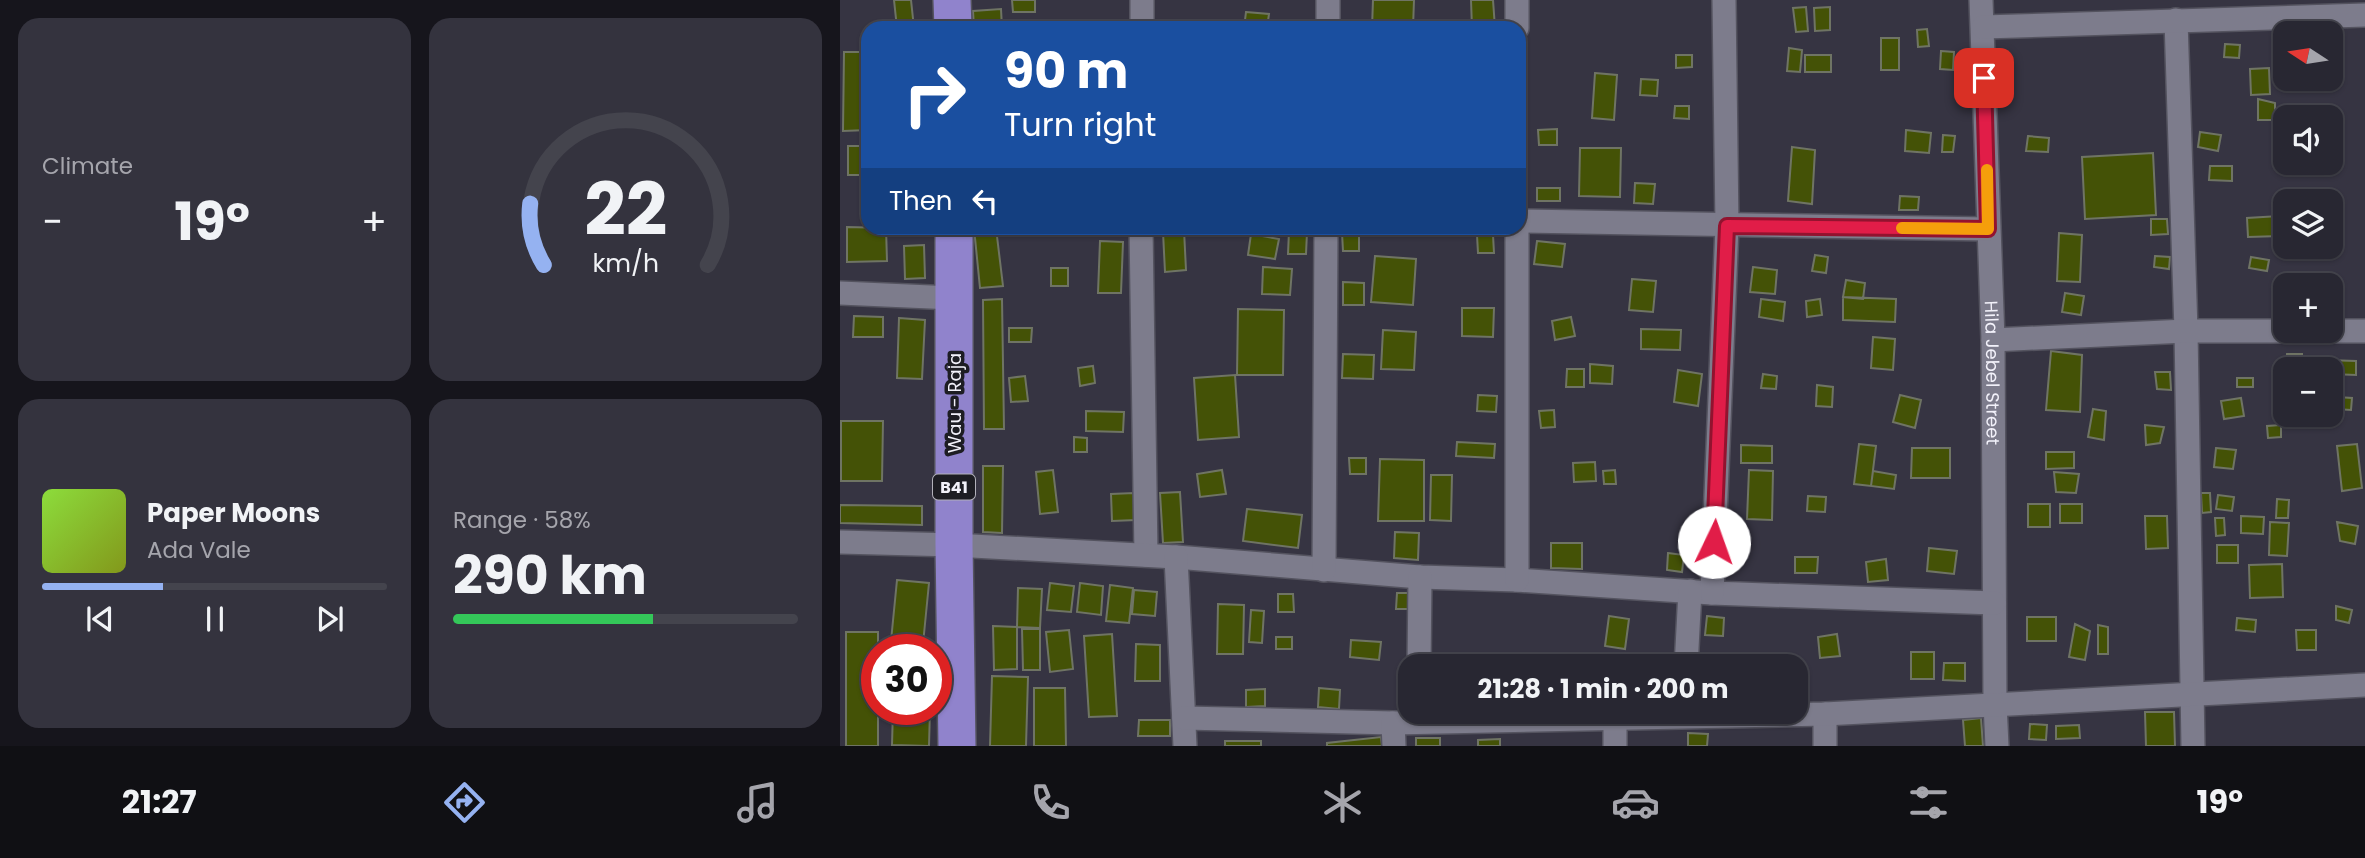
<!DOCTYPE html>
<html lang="en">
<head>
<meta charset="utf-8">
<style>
  :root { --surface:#282732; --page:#34333e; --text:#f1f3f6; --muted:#a5a5ac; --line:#44444d; --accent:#95b2f1 }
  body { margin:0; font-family:Poppins,sans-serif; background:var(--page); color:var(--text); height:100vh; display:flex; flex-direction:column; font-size:26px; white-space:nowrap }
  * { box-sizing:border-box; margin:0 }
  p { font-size:23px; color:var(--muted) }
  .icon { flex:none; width:38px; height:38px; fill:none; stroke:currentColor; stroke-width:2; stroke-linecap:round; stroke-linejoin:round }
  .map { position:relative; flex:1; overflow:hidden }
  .panel { display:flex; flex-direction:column; gap:18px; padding:18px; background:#16151c; width:840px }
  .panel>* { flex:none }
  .top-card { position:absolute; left:21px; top:21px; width:665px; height:214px; border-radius:21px; box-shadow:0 2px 5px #0004,0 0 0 2px var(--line); background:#1a4fa0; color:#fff; overflow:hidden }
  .needle { width:46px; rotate:282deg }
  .controls { position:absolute; left:1433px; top:21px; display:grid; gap:14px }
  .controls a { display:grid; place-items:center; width:70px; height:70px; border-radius:14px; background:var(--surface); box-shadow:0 2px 5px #0004,0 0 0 2px var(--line); font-size:35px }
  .speed { position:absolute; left:21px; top:634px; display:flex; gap:14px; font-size:35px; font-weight:700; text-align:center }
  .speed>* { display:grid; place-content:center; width:91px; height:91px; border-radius:50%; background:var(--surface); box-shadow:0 2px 5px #0004,0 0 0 2px var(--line); line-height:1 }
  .speed .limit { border:10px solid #d22; background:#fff; color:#111 }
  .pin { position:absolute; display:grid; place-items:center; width:60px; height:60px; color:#fff; margin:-30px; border-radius:14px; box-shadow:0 4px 10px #0006 }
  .me { position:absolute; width:77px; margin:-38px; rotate:3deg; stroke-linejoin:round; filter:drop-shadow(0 0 5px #0008) }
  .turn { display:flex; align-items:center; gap:24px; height:147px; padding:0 28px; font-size:32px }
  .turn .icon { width:91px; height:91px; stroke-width:2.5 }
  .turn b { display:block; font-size:49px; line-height:60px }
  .then { display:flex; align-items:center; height:66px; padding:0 28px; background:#0003; gap:14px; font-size:26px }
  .big { font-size:52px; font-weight:700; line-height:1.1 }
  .panel .tile { flex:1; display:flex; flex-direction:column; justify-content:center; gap:10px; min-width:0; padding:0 24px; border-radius:21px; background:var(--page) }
  .panel .dial { align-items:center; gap:0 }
  .dial svg { height:182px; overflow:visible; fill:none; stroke:var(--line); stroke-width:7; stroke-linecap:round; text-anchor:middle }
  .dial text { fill:var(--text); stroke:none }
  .song { display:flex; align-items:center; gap:21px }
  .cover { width:84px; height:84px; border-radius:10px; background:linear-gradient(135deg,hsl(90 70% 55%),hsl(70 70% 35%)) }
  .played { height:7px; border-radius:4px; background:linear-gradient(90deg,var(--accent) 35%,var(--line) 35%) }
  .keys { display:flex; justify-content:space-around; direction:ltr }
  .heat { display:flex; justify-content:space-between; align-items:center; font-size:38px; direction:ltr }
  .charge { height:10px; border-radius:5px; background:linear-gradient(90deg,#34c759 58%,var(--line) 0) }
  .panel .tiles { flex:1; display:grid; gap:18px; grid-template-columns:repeat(2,1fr) }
  .trip { position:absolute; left:558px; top:654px; width:410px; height:70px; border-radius:21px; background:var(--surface); box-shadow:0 2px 5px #0004,0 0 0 2px var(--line); font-weight:700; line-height:70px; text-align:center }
  .tab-bar { display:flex; height:112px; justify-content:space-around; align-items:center; background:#101014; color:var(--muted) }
  .tab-bar .icon { width:49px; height:49px }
  .tab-bar .current { color:var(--accent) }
  .tab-bar b { font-size:32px; color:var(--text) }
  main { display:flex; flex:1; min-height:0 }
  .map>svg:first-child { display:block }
  .building { fill:#445206; stroke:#6f7464; stroke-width:2 }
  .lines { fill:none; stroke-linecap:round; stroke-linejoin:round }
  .street-casing { stroke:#54535f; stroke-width:26 }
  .primary-casing { stroke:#54535f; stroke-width:40 }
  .street { stroke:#7d7c8c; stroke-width:23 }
  .primary { stroke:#9083cc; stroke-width:37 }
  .route-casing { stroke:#92132f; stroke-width:18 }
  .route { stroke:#e11d48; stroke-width:12 }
  .slow { stroke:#f59e0b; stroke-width:12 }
  .labels { text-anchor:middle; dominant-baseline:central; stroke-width:7; stroke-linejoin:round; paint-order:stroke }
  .shield { fill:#1d1d23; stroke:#b2b1ba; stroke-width:2 }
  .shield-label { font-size:16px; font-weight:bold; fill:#f2f1fa }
  .street-label { font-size:18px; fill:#f2f1fa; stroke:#1d1d23 }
</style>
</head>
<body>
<main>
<section class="panel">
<div class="tiles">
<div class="tile"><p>Climate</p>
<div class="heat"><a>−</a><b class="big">19°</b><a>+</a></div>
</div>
<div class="tile dial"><svg viewBox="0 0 100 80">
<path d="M14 69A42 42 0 1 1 86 69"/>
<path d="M14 69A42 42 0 0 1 8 42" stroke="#95b2f1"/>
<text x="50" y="56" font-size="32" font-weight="700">22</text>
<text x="50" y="72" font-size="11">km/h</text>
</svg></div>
<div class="tile">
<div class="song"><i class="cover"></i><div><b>Paper Moons</b><p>Ada Vale</p></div></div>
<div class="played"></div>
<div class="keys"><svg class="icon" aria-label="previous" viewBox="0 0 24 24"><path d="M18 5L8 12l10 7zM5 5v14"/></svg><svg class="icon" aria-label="pause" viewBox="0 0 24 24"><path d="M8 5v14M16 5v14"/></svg><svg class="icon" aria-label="next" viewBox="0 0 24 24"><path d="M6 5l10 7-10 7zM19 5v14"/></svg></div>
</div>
<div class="tile"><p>Range · 58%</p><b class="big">290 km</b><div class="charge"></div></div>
</div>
</section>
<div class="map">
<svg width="1525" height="746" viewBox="0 0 1525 746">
  <rect width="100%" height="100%" fill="#363442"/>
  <path class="building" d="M54,0H71L74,28H57Z
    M172,0H195V12H173Z
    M533,0H574L573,28H532Z
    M631,0H653L655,28H632Z
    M966,7L968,31L956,32L953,8Z
    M990,7V30L975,31L974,8Z
    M161,9L162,28H134L133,11Z
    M406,12L429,14L427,28H404Z
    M1087,29L1089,46L1078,47L1077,30Z
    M1041,38H1059V70H1041Z
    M1385,44L1400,45L1399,58L1384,57Z
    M949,48L962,50L960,72L947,71Z
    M1101,51L1114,52L1113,70L1100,69Z
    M4,52H28V130L3,131Z
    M836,55H852V67L836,68Z
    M965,55H991V72H965Z
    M1429,68L1430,94L1411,95L1410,69Z
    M755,73L777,75L774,120L752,118Z
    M801,79L818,80L817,96L800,95Z
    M1418,99L1435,103V120H1418Z
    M835,106H849V119L834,118Z
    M717,129V145H699L698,130Z
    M1066,130L1091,133L1089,153L1065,151Z
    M1360,132L1381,135L1378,151L1358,147Z
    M1103,135L1115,136L1113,152H1102Z
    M1188,136L1209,138L1208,152L1186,151Z
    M8,146H28V175H8Z
    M952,147L975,150L972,204L948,201Z
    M740,148H781L780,197L739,196Z
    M1313,153L1316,215L1245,219L1242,157Z
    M1370,166H1392V181L1369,180Z
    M795,183L815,184L813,204L794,203Z
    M697,188H720V201H697Z
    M1060,196L1079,197L1078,210H1059Z
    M1439,216L1440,236L1408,237L1407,218Z
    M1311,219H1327L1328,234L1311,235Z
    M7,227L46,228L47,261L7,262Z
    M134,228H156L163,286L140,288Z
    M344,230L346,270L325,272L323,232Z
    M449,231L467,232L466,254H448Z
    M502,233H519V251H503Z
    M1219,233L1242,235L1240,282L1217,281Z
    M411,234L439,239L435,259L408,255Z
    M637,235H653L654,253H638Z
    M260,241L283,242L281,293H258Z
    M697,241L725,244L722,267L694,264Z
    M84,245L85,278L65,279L64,246Z
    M975,255L988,257L986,273L972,271Z
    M535,256L576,259L573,305L531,302Z
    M1315,256L1330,257L1329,269L1314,267Z
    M1411,257L1429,260L1427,271L1409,268Z
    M423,267L452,269L450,295L422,294Z
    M913,267L937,270L935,294L910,292Z
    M211,268H228V286H211Z
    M792,279L816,281L813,312L789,310Z
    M1006,280L1025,283L1023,299L1003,297Z
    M1475,281L1476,285H1446V315H1443L1442,282Z
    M503,282L524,283V305H503Z
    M1225,293L1244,296L1241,315L1222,312Z
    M1003,297L1056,299L1055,322L1003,320Z
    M162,299L164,429H144L143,300Z
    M921,299L945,302L943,321L919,317Z
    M980,299L982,315L967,317L966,301Z
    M622,308H654L653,337L622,336Z
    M398,309L444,310L443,375H397Z
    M14,316L43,317V337H13Z
    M731,317L735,336L715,340L712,321Z
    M59,318L85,320L82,379L57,378Z
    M169,328H192L191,342H169Z
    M801,329L841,330L840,350L801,349Z
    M543,330L576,332L574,370L541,369Z
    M1033,337L1055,339L1053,370L1031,368Z
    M1211,351L1242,355L1240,412L1206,410Z
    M503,354L534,355L533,379L502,378Z
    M1447,354H1462V369H1446Z
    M1486,360L1516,361V375L1491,374V369H1486Z
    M750,364L773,366L772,384L750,383Z
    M253,366L255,383L240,386L238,368Z
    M727,369H744V387H726Z
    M838,370L862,374L858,406L834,402Z
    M1315,372H1330L1331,390L1317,389Z
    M923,374L937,376L936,389L921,388Z
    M395,375L399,437L358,440L354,378Z
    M185,376L188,401L171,402L169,378Z
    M1397,378H1413V387H1397Z
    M977,385L993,387L992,407L976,406Z
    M638,395L657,396L656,412L637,411Z
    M1060,395L1081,400L1075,428L1053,422Z
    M1497,397L1512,398L1511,410L1496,409Z
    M1401,398L1404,416L1384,419L1381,401Z
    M1253,409L1266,411L1264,440L1248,437Z
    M714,410L715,427L701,428L699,411Z
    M246,411L284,412L283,432L246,431Z
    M1,421H43L42,481H1Z
    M1305,425L1324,427L1320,443L1306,445Z
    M1441,425V437L1428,438L1427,426Z
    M234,437L247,438V452H234Z
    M617,442L655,444L654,458L616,456Z
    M1019,444L1036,446L1031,486L1014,484Z
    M1517,444L1522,488L1502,491L1497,446Z
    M901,445L932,446V463H901Z
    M1072,448H1110V478H1071Z
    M1376,448L1396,450L1393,469L1374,467Z
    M1206,452H1234V468L1206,469Z
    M509,458H526V474H510Z
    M540,459L584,460V521H538Z
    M755,462L756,481L734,482L733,463Z
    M143,466H163L162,533L143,532Z
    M213,470L218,512L200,514L196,472Z
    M382,470L386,494L360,497L357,474Z
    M775,470L776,484H764L763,471Z
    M909,470L933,471L932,520L907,519Z
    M1033,471L1056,475L1054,489L1031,486Z
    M1214,472L1239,474L1236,493L1216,492Z
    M591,475H612L611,521L590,520Z
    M340,492L343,542L323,543L320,493Z
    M294,493L296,520L272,521L271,494Z
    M1361,493H1370L1371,512L1362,513Z
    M1378,495L1394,497L1392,511L1376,509Z
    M968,496L986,497L985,512L967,511Z
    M1437,499L1449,500L1448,518H1436Z
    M1188,504H1210V527H1188Z
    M1220,504H1242V523H1220Z
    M0,505L82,506V525L0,523Z
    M407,509L462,515L458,548L403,541Z
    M1305,516H1327L1328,548L1306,549Z
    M1401,516L1424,517L1423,534L1401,533Z
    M1375,518H1384L1385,535L1376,536Z
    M1430,522L1449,523L1447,556L1429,555Z
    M1497,522L1518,526L1515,544L1500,541Z
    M555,532L579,533L578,560L554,558Z
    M711,543H742V569L711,568Z
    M1377,545H1398V563H1377Z
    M1089,548L1117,551L1114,574L1087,571Z
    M828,553L844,555L842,572L827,570Z
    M955,557H978L977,573H955Z
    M1046,559L1048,580L1028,582L1026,562Z
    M1442,564L1443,597L1410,598L1409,565Z
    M57,580L89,583L83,644L51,641Z
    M210,583L234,586L231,612L207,610Z
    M240,583L263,586L261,615L237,612Z
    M270,585L293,588L289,623L266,621Z
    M178,588L202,589L200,628L177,627Z
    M294,590L317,592L315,616L292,614Z
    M557,593H576L575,609H556Z
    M438,594H453L454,612H438Z
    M378,604L404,605L403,654H377Z
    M1496,606L1512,610L1509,623L1496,620Z
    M411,610L424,611L422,643L409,642Z
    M769,616L789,619L785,649L765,646Z
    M867,616L884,618L883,636L865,635Z
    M1187,617H1216V641H1187Z
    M1397,618L1416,620L1415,632L1396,630Z
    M1235,624L1250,631L1245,660L1229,657Z
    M1258,625L1268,627V654H1258Z
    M153,626L177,627V669L154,670Z
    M182,629H200V670H183Z
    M229,630L233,669L210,672L206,632Z
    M1456,630H1476V650H1457Z
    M6,632H38V746H6Z
    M272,634L277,716L249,717L244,636Z
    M997,634L1000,656L980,658L978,637Z
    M436,637H452V649H436Z
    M511,640L541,642L539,660L510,657Z
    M296,644L320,645V681H295Z
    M1071,652H1094V679H1071Z
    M857,658L895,661L894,667H856Z
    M1104,663H1125V681L1103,680Z
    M152,676L188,677L186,746H150Z
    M194,688H225L226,746H194Z
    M479,688L500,690L499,709L478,707Z
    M425,689V706L406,707V690Z
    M53,709H90L89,746L52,745Z
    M1305,712H1334L1335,746H1306Z
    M1141,718L1143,746H1125L1123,720Z
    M299,720H330V736H298Z
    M1190,724L1207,725L1206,740L1189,739Z
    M1239,725L1240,738L1216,739V726Z
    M848,733L868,734L867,746H848Z
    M541,737L542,746H487V743Z
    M576,738H600V746H576Z
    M660,739V746H638V740Z
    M385,741H421V746H385Z"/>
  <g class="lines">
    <defs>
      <g id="street">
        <path id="s1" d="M1141,0L1153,340L1155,704L1157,746"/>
        <path d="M1336,20L1346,331L1353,746"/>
        <path d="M1143,27L1525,15"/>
        <path d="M302,28V0"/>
        <path d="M488,28V0"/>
        <path d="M677,28V0"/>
        <path d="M679,221L1148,229"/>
        <path d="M301,228L306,555"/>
        <path d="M0,293L113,298"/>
        <path d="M1491,331H1525"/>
        <path d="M1153,340L1346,331H1486"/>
        <path d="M0,542L114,545L336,557L580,577L677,580L872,593L1154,603"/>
        <path d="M336,557L345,746"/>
        <path d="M484,570L486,228"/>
        <path d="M677,580V228"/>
        <path d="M872,593L887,226L884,0"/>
        <path d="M579,667L580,577"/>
        <path d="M846,667L850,591"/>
        <path d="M985,714V746"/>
        <path d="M344,718L553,723L985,714L1525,685"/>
        <path d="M775,719V746"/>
        <path d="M553,723L554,746"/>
      </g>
      <path id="primary" d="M112,0L113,28
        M114,228V545L117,746"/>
    </defs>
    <use href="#street" class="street-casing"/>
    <use href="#primary" class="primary-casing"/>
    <use href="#street" class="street"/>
    <use href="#primary" class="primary"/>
  </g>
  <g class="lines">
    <defs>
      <path id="route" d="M874,542L887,226L1148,229L1144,78"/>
    </defs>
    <use href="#route" class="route-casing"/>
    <use href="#route" class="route"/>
    <path class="slow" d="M1062,228L1148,229L1147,170"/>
  </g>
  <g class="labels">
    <rect class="shield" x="93" y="474.5" width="42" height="25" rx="5"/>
    <g class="shield-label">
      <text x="114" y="487">B41</text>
    </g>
    <g class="street-label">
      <text stroke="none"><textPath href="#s1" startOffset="373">Hila Jebel Street</textPath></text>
      <text transform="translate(114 403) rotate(-90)">Wau - Raja</text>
    </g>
  </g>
</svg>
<div class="controls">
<a><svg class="needle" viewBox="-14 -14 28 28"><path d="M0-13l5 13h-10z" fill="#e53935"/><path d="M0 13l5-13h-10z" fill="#a5a5ac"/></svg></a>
<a><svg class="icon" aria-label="sound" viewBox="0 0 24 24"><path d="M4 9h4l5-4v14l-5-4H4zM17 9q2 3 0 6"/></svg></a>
<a><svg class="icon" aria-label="layers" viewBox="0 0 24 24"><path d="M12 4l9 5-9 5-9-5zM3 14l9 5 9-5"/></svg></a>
<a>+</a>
<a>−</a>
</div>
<div class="speed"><div class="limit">30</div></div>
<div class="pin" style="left:1144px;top:78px;background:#d93025"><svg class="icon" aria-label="arrive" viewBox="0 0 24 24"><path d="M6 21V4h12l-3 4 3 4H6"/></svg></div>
<svg class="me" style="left:874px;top:542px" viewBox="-20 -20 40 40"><circle r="19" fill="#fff"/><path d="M0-13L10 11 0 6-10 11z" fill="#e11d48"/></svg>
<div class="trip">21:28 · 1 min · 200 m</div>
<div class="top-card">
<div class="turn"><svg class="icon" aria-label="right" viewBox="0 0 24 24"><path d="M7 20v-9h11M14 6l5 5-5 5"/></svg><div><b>90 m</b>Turn right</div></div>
<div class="then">Then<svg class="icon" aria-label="left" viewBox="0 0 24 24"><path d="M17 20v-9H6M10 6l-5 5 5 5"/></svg></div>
</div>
</div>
</main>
<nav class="tab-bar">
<b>21:27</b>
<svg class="icon current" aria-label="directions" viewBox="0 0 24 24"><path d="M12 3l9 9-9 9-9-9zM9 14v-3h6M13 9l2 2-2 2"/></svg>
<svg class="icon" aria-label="music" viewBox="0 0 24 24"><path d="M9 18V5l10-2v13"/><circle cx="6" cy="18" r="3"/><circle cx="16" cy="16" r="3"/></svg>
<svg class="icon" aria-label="phone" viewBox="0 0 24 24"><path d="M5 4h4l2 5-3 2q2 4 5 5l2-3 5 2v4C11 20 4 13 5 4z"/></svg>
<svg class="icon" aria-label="climate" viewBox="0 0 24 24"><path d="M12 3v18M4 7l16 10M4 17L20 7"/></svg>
<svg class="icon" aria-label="car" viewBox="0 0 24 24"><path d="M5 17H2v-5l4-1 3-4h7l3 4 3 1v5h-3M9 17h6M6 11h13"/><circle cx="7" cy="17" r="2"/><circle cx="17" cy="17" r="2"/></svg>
<svg class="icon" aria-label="filters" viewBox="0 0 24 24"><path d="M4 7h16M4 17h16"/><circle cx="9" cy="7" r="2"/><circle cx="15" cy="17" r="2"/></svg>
<b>19°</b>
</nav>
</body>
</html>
